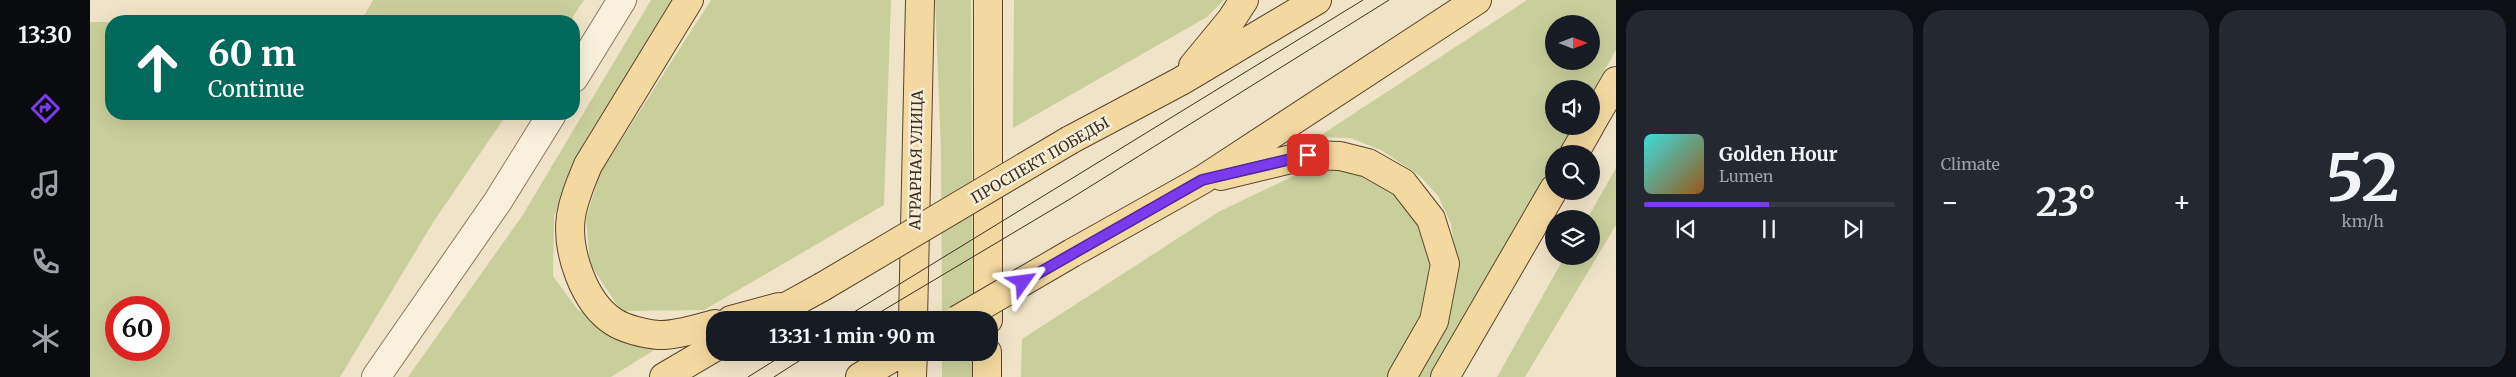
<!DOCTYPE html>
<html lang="en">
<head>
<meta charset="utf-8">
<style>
  :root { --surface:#171b24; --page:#242831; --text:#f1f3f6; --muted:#9ea1a6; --line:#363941; --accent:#7c3aed }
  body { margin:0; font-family:Merriweather,serif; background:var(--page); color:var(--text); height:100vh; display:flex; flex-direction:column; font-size:19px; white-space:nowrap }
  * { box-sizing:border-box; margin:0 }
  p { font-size:16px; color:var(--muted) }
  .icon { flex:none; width:28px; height:28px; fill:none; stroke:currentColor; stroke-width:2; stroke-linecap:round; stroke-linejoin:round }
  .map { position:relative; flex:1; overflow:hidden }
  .drawer { display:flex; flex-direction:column; gap:10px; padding:10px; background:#0d0f14; width:900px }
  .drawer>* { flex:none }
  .top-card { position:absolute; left:15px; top:15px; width:475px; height:105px; border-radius:20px; box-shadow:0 5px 20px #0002; background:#00695c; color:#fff; overflow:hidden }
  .needle { width:32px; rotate:90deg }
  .tools { position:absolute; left:1455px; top:15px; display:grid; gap:10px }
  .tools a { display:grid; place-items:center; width:55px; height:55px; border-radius:50%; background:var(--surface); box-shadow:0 5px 20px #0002; font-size:25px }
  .speed { position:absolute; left:15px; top:296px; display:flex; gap:10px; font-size:25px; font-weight:700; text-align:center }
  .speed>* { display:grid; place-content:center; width:65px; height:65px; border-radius:50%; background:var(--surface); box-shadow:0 5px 20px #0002; line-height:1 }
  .speed .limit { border:8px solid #d22; background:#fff; color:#111 }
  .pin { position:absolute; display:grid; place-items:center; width:42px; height:42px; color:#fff; margin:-21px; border-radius:10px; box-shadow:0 2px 8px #0006 }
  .me { position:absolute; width:55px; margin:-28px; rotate:59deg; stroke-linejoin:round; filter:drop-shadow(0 0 4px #0008) }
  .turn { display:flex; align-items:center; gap:18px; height:105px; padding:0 20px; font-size:22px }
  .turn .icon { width:65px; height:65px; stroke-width:2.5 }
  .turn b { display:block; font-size:35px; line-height:42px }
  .big { font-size:38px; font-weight:700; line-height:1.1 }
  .drawer .widget { flex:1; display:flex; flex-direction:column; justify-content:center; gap:8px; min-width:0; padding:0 18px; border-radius:20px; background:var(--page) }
  .drawer .dial { align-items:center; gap:0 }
  .dial b { font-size:65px; line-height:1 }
  .song { display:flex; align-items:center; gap:15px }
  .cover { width:60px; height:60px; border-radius:8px; background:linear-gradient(135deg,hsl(180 70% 55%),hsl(30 70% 35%)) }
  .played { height:5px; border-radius:2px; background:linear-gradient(90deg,var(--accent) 50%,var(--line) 50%) }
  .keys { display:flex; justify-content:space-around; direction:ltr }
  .heat { display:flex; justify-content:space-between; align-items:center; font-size:28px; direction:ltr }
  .drawer .tiles { flex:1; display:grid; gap:10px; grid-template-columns:repeat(3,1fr) }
  .trip { position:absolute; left:616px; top:311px; width:292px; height:50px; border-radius:20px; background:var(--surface); box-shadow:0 5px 20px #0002; font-weight:700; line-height:50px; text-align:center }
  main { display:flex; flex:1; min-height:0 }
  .dock { display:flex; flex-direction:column; width:90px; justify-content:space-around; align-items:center; background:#090b0e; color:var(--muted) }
  .dock .icon { width:35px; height:35px }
  .dock .active { color:var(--accent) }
  .dock b { font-size:22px; color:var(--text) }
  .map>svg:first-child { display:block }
  .green { fill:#c9cf9b; fill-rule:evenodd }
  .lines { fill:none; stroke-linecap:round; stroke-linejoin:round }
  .tertiary-casing { stroke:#8d765c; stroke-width:30 }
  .primary-casing { stroke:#5b4430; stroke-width:30 }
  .tertiary { stroke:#faf1dc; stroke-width:28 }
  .primary { stroke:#f3d9a0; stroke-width:28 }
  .tram { stroke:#3d2e20; stroke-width:1 }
  .primary-bridge-casing { stroke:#5b4430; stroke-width:30; stroke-linecap:butt }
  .primary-bridge { stroke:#f3d9a0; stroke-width:28 }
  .route-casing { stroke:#51269a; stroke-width:12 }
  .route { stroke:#7c3aed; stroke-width:9 }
  .labels { text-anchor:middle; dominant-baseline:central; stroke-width:5; stroke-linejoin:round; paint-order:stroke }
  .street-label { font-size:15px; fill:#3d2e20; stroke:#f7eed8 }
</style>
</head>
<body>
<main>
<nav class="dock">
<b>13:30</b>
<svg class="icon active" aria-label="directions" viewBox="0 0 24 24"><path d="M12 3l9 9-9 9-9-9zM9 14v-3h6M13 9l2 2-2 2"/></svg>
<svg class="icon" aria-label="music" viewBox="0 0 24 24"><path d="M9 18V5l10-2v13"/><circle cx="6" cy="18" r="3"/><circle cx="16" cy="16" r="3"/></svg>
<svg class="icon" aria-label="phone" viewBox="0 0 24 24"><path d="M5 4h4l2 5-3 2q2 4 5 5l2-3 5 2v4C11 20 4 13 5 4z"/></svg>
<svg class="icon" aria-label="climate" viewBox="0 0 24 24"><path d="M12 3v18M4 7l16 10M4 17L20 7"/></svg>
</nav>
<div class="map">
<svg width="1526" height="377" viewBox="0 0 1526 377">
  <rect width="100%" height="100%" fill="#f0e4c8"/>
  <path class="green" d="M283,0H494L480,21H271Z
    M561,0H587L488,158L464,216L463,276L488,310L523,331L569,347L521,377H318L432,216Z
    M621,0H801L794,205L614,310L531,311L500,264L496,219L510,173Z
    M845,0H881L883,320H852L851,150Z
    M924,0H1134L1117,17L923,128Z
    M1437,0H1526V50L1501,94V89H1464V126H1483L1468,154H1464V160L1341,377H1323L1367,268L1361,224L1348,196L1330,176L1291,150L1260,138L1228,137ZM1464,24H1501V61H1464Z
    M0,22H21V114H417L344,221L250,377H0ZM26,308H69V350H26Z
    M1225,166L1259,168L1297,186L1328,217L1344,262L1333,312L1299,377H931L932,339L1130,211Z
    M1526,168V225L1435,377H1407L1475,256H1501V219H1497Z
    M852,353H883L884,377H852Z"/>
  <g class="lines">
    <defs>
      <path id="tertiary" d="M484,78L532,0
        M286,377L408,201L462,114"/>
      <path id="primary" d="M599,0L498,165C491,182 484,198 481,216C476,251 494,303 524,322C535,329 555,334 568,335C582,336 611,328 625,324
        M1103,66L1141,20L1154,0
        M1501,124L1526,81
        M980,140L1091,81L1227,0
        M1484,154L1500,126
        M1131,176L1218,155L1250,156L1278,163L1313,183L1341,219L1355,264L1344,321L1312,377
        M982,253L1112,180L1387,0
        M641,320L689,307
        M672,320L732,287
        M823,320L830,0
        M898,320V0
        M574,377L625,347
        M770,377L812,352
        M822,377L823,352
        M897,377V352
        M1355,377L1464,189"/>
    </defs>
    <use href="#tertiary" class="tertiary-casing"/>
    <use href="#primary" class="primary-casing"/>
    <use href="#tertiary" class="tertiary"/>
    <use href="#primary" class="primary"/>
    <path class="tram" d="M751,320L1273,0
      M777,320L980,199L1299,0
      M658,377L698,352
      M684,377L723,352"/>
    <defs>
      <path id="primary-bridge" d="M732,287L980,140
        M867,320L982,253"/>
    </defs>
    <use href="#primary-bridge" class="primary-bridge-casing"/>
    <use href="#primary-bridge" class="primary-bridge"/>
  </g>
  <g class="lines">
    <defs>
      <path id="route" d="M933,282L1112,180L1218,155"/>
    </defs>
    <use href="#route" class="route-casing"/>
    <use href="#route" class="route"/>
  </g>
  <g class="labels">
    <g class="street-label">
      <text transform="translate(826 160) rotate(-89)">АГРАРНАЯ УЛИЦА</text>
      <text transform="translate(950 160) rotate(-30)">ПРОСПЕКТ ПОБЕДЫ</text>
    </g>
  </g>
</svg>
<div class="tools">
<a><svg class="needle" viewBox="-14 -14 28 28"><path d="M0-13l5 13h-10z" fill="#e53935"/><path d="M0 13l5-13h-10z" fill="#9ea1a6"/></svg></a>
<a><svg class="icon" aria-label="sound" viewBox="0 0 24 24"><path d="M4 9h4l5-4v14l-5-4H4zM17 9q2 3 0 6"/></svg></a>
<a><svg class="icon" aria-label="search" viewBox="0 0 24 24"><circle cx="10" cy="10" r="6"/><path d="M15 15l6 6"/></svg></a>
<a><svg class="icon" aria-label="layers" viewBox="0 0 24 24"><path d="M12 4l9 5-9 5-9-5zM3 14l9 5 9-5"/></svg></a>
</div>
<div class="speed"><div class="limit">60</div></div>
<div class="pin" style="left:1218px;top:155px;background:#d93025"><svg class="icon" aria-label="arrive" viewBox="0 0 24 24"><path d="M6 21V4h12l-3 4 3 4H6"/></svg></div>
<svg class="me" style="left:933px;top:282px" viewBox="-20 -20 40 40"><path d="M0-17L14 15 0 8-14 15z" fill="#7c3aed" stroke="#fff" stroke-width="4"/></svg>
<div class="trip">13:31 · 1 min · 90 m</div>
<div class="top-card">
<div class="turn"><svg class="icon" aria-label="ahead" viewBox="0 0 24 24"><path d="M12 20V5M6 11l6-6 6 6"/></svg><div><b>60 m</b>Continue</div></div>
</div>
</div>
<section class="drawer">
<div class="tiles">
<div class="widget">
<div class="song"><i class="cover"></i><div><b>Golden Hour</b><p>Lumen</p></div></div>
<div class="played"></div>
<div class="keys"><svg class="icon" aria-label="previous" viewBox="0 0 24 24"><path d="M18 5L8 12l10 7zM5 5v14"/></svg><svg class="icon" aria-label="pause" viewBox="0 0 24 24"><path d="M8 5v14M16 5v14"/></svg><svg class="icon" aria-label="next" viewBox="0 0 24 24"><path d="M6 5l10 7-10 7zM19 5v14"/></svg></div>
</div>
<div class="widget"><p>Climate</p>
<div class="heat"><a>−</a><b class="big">23°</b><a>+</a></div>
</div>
<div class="widget dial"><b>52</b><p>km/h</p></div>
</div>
</section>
</main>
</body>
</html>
